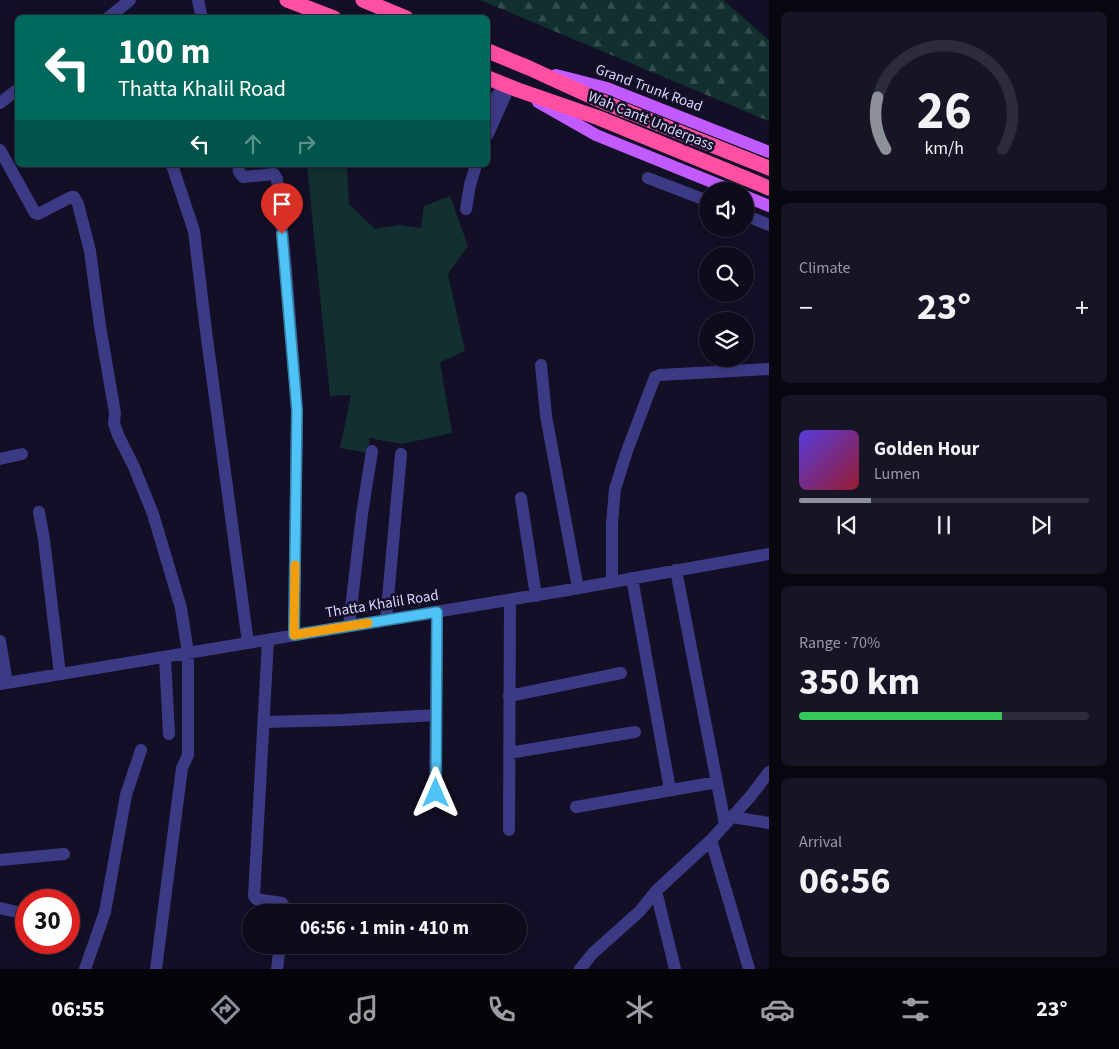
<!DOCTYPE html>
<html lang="en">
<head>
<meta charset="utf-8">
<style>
  :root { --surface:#0e0b1c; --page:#171425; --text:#f1f3f6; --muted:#9b9ba3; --line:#2e2b3b; --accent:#8c9099 }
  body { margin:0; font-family:"Source Sans 3",sans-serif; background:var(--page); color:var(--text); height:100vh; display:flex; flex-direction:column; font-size:19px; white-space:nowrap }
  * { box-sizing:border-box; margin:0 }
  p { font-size:16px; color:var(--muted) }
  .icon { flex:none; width:28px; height:28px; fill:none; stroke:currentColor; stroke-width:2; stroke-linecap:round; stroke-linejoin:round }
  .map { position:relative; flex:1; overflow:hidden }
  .sheet { display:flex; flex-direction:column; gap:12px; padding:12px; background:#08060f; width:350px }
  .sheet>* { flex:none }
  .banner { position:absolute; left:15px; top:15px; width:475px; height:152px; border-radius:8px; box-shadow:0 2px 8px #0003,0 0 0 1px var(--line); background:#00695c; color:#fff; overflow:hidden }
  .buttons { position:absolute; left:699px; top:182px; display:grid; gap:10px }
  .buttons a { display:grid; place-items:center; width:55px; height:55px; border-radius:50%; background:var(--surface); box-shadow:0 2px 8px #0003,0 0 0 1px var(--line); font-size:25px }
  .speed { position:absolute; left:15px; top:889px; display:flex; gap:10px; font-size:25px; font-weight:700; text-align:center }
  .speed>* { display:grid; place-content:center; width:65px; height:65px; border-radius:50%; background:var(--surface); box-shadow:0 2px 8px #0003,0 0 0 1px var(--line); line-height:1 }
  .speed .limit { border:8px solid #d22; background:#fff; color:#111 }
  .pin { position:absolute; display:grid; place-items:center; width:42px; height:42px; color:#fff; margin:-51px -21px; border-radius:50% 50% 50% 0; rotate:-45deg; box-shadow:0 0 5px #0007 }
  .pin .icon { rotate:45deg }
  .me { position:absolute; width:55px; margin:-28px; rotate:0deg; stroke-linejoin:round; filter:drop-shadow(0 0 4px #0008) }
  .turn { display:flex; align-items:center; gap:18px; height:105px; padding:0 20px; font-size:22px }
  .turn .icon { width:65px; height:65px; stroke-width:2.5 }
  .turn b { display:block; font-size:35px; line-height:42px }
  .lanes { display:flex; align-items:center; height:48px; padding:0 20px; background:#0003; justify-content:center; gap:25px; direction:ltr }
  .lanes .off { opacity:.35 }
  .big { font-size:38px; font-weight:700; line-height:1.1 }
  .sheet .tile { flex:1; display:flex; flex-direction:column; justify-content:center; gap:8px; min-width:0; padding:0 18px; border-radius:8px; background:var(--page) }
  .sheet .dial { align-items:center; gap:0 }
  .dial svg { height:130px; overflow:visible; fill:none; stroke:var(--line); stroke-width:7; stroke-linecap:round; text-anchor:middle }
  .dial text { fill:var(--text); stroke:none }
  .song { display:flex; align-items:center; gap:15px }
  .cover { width:60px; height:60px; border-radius:8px; background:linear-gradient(135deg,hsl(250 70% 55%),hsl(350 70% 35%)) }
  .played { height:5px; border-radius:2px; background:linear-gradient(90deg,var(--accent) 25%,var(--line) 25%) }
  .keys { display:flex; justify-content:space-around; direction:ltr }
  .heat { display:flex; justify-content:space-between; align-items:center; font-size:28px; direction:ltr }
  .charge { height:8px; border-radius:4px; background:linear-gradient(90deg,#34c759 70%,var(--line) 0) }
  .trip { position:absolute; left:242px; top:904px; width:285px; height:50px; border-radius:25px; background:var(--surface); box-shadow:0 2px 8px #0003,0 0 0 1px var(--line); font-weight:700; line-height:50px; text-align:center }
  .dock { display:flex; height:80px; justify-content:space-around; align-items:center; background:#06040b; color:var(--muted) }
  .dock .icon { width:35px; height:35px }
  .dock .active { color:var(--accent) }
  .dock b { font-size:22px; color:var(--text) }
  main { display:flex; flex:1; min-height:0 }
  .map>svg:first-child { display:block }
  .grass { fill:#12302f }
  .forest { fill:url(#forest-firs) }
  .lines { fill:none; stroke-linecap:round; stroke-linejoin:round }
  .minor { stroke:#3d3a85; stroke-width:12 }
  .major { stroke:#c25bff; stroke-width:12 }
  .highway { stroke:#ff4fa3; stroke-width:15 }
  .route-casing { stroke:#337fa1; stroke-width:12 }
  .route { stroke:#4fc3f7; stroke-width:9 }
  .slow { stroke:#f59e0b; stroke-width:9 }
  .labels { text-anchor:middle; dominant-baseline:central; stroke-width:5; stroke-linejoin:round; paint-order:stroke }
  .street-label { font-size:15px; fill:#d9d4ff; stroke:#130f26 }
</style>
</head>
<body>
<main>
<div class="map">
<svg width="769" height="969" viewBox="0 0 769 969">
  <defs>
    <pattern id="forest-firs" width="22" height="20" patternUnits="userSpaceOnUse" patternTransform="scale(1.25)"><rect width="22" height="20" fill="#12302f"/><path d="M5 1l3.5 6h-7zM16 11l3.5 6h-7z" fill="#344d4e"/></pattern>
  </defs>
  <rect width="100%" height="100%" fill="#130f26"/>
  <path class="grass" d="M307,165H347L349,204L375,229L399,225L421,228L424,206L450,196L468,246L448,274L465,351L440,362L452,433L402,444L369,438V453L340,448L351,395L330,396Z"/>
  <path class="forest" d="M480,0H723L769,40V121Z"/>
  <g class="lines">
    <path class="minor" d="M198,0L202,18
      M108,18L130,0
      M0,103L18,89
      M488,107L504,87
      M488,134L509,87
      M0,150L35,213L38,214L71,197H74L78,204L90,251L100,326L115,413L114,423L118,435L134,467L153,514L181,608L188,653V755L182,768L156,969
      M172,165L194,231L206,331L248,643
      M238,165L239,172L243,177L274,174L277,179L286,270L297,410L294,635
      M648,178L708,201
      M466,209L470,185L476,165
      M745,215L769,225
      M541,365L546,416L578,588
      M0,459L22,454
      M521,498L536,596
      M39,512L44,540L60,674
      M676,570L725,824
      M632,578L670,790
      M612,582V524L615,489L627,451L655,377L660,375L769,369
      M386,620L401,454
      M349,626L362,514L372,451
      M268,640L254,896L256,899L282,903L284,906V912
      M0,641L7,683
      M165,657L169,734
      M0,684L562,591L769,554
      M509,696L621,673
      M264,722L343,720L436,715
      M509,753L635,732
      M435,793L437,612
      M576,807L717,782
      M732,817L769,823
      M509,830L510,600
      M711,840L749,969
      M0,860L64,854
      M656,891L675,969
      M0,908L26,914
      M85,969L105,912L126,795L141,750
      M277,969L280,945
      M580,969L593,953L640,911L656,891L711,840L750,797L769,772"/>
    <path class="major" d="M556,75L607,88L769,152
      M538,102L596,135L734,191
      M745,196L769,206"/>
    <path class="highway" d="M287,0L334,18
      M363,0L406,18
      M488,51L529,68L601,101L769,168
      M488,78L518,90L599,118L769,188"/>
  </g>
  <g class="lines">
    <defs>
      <path id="route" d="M282,234L297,410L294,635L437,612L436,793"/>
    </defs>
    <use href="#route" class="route-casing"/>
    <use href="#route" class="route"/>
    <path class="slow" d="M295,565L294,635L368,623"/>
  </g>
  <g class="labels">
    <g class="street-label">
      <text transform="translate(649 88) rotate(20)">Grand Trunk Road</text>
      <text transform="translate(651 121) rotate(22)">Wah Cantt Underpass</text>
      <text transform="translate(382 604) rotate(-9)">Thatta Khalil Road</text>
    </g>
  </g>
</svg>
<div class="buttons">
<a><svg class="icon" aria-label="sound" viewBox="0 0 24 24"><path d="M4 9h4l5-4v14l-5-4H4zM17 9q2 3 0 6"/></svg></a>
<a><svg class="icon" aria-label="search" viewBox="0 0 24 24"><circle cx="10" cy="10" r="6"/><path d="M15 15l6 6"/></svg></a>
<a><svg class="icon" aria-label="layers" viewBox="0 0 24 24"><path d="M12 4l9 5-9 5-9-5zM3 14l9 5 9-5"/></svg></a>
</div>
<div class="speed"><div class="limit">30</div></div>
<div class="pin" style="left:282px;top:234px;background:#d93025"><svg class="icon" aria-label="arrive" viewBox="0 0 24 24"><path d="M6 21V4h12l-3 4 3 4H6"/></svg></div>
<svg class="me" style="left:436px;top:793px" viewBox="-20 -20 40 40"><path d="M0-17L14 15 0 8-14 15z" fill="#4fc3f7" stroke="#fff" stroke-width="4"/></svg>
<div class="trip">06:56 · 1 min · 410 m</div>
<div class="banner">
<div class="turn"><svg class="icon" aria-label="left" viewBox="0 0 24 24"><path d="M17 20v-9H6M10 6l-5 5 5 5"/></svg><div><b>100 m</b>Thatta Khalil Road</div></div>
<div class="lanes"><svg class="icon" aria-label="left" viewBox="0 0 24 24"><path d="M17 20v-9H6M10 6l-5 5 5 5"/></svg><svg class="icon off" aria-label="ahead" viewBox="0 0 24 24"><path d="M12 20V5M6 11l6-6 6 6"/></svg><svg class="icon off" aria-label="right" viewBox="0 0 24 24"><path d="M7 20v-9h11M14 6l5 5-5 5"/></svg></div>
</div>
</div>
<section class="sheet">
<div class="tile dial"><svg viewBox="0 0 100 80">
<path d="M14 69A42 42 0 1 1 86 69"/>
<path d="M14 69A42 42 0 0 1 9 37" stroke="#8c9099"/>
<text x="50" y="56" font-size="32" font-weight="700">26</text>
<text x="50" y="72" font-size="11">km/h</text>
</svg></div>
<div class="tile"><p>Climate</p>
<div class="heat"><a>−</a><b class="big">23°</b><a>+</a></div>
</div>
<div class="tile">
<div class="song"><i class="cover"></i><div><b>Golden Hour</b><p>Lumen</p></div></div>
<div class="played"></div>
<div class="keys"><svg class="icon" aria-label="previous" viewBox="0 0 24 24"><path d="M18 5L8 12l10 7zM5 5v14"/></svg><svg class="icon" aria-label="pause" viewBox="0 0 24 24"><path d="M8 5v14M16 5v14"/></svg><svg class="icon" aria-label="next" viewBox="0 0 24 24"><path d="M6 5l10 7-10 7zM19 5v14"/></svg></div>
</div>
<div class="tile"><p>Range · 70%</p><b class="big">350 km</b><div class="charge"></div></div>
<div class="tile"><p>Arrival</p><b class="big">06:56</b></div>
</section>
</main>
<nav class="dock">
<b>06:55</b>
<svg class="icon active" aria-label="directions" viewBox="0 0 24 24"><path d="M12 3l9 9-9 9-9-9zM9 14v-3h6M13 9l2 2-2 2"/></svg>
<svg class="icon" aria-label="music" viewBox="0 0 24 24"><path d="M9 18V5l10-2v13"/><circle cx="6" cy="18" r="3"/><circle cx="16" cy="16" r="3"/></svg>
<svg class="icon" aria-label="phone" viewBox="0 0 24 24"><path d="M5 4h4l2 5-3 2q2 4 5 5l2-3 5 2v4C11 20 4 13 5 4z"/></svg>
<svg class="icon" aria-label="climate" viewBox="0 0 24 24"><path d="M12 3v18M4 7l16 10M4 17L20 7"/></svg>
<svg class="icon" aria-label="car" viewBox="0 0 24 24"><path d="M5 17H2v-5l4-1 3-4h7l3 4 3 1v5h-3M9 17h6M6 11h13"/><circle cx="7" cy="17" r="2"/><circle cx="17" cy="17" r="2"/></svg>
<svg class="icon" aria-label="filters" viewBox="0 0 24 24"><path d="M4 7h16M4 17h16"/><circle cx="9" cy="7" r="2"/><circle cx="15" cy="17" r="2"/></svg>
<b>23°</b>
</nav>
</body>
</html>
